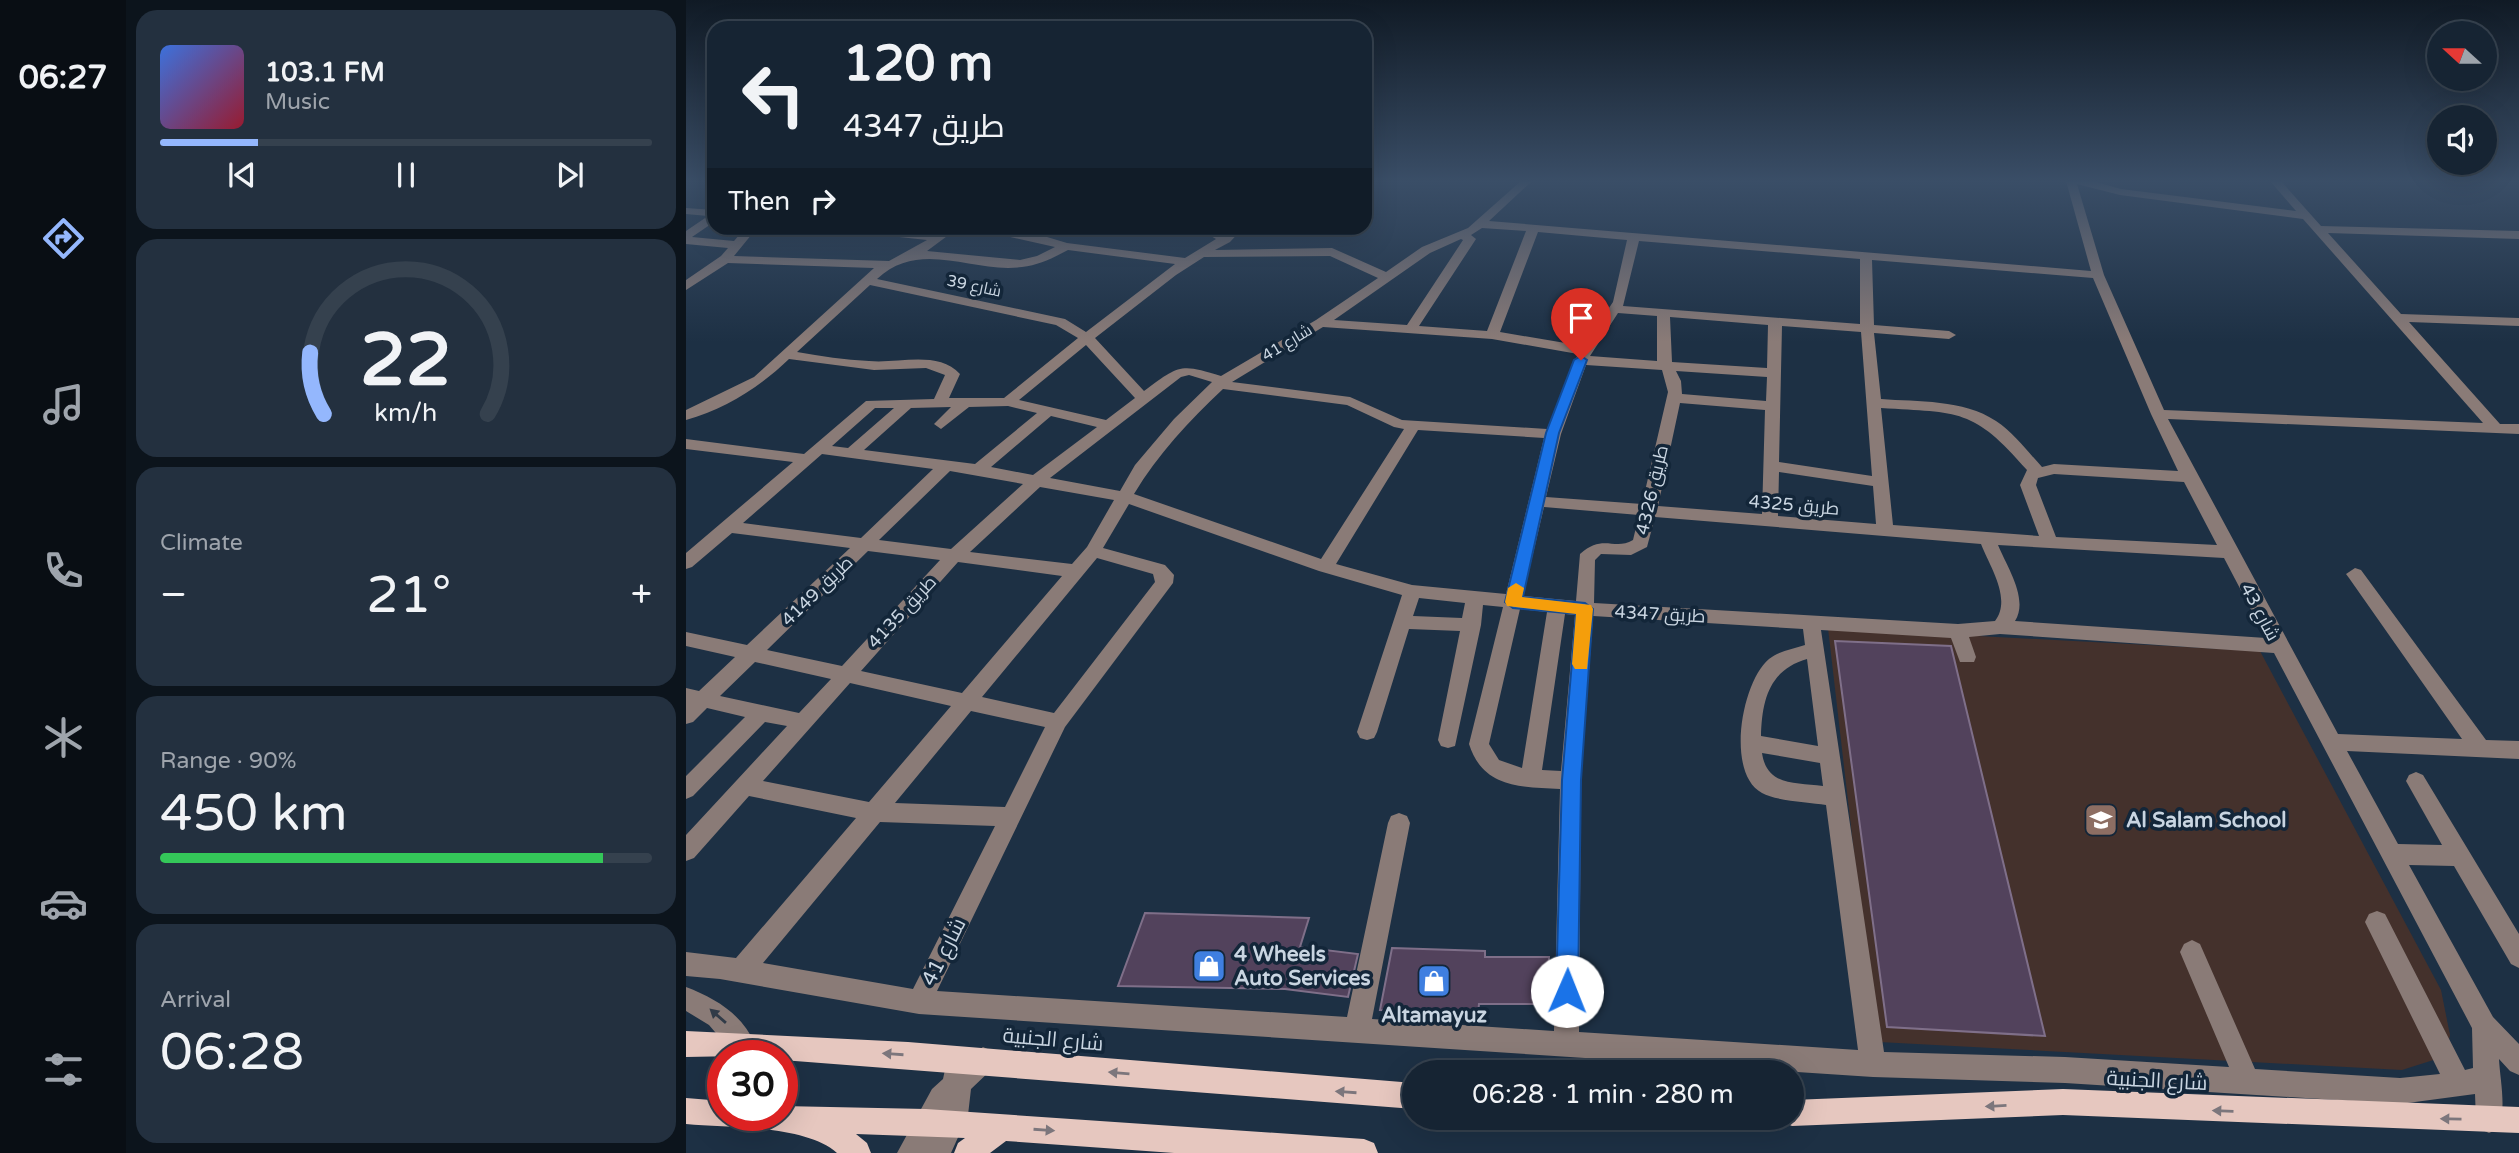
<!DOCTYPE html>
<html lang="en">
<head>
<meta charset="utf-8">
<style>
  :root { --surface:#162433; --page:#23303f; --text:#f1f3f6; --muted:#9ea4ac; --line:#35414e; --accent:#94b7fd }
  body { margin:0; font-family:"Varela Round",Cairo,sans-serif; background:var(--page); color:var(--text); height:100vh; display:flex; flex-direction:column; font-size:26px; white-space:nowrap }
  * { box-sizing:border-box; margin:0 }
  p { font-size:23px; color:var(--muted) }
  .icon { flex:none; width:38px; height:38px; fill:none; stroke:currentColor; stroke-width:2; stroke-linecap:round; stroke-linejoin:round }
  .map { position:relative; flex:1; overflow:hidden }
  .side { display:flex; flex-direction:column; gap:10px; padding:10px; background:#0c141c; width:560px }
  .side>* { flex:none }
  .hud { position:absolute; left:21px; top:21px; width:665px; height:214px; border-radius:21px; box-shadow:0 7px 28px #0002,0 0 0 2px var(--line); background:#162433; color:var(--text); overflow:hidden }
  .needle { width:46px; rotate:291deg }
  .controls { position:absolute; left:1741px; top:21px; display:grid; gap:14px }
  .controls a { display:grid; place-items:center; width:70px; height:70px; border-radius:50%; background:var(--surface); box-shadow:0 7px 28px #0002,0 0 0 2px var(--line); font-size:35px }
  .speed { position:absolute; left:21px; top:1040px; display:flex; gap:14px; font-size:35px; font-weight:700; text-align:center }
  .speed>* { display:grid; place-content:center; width:91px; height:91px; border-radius:50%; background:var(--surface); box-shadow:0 7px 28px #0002,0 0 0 2px var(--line); line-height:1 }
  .speed .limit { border:10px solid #d22; background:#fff; color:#111 }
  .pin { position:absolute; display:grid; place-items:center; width:60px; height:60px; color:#fff; margin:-72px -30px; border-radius:50% 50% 50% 0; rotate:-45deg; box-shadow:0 0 7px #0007 }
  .pin .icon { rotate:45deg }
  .me { position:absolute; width:77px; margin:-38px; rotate:1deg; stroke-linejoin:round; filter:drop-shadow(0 0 5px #0008) }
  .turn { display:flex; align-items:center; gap:24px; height:147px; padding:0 21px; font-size:32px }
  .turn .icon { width:91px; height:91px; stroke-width:2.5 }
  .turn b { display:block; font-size:49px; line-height:60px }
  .then { display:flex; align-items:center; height:66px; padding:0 21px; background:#0003; gap:14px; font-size:26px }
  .big { font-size:52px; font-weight:600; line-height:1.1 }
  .side .widget { flex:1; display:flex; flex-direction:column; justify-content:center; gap:10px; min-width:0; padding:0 24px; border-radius:21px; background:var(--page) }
  .side .dial { align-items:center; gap:0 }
  .dial svg { height:182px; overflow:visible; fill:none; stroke:var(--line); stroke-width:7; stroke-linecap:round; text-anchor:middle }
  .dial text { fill:var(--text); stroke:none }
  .song { display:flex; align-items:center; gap:21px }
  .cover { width:84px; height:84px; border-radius:10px; background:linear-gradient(135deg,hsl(220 70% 55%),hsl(350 70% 35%)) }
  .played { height:7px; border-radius:4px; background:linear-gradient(90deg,var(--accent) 20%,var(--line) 20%) }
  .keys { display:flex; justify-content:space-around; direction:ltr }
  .heat { display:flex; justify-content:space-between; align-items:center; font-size:38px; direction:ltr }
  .charge { height:10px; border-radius:5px; background:linear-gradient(90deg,#34c759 90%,var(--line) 0) }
  .trip { position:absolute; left:716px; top:1060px; width:402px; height:70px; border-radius:35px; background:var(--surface); box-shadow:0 7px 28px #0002,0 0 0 2px var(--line); font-weight:600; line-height:70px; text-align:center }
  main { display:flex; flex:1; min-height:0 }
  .tabs { display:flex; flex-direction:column; width:126px; justify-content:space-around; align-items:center; background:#090e14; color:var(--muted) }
  .tabs .icon { width:49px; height:49px }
  .tabs .active { color:var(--accent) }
  .tabs b { font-size:32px; color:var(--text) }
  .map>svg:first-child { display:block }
  .education { fill:#44312c }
  .building { fill:#52425c; stroke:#7f6f89; stroke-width:2 }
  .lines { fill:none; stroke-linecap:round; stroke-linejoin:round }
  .minor { fill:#8a7b77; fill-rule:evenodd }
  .major { fill:#e6c7bf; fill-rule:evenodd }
  .oneway { fill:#313b48 }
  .oneway2 { fill:#7c767c }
  .route { fill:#1a73e8; stroke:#114b97; stroke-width:2 }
  .slow { fill:#f59e0b }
  .labels { text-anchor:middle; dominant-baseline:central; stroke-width:7; stroke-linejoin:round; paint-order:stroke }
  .far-street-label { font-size:16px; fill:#c9d5e1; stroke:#132639 }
  .street-label { font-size:18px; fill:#c9d5e1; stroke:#132639 }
  .near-poi-label { font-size:21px; font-weight:bold; fill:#c9d5e1; stroke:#132639; text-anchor:start }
  .near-street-label { font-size:21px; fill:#c9d5e1; stroke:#132639 }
</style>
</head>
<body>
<main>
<nav class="tabs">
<b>06:27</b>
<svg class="icon active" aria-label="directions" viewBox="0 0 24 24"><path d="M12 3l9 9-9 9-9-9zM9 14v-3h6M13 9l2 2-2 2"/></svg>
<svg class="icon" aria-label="music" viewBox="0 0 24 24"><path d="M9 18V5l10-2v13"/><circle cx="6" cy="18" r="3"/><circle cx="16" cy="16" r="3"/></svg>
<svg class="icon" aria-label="phone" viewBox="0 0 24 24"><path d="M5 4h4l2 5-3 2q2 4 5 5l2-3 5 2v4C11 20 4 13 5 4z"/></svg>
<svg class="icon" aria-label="climate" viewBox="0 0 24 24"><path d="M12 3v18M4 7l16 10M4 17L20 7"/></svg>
<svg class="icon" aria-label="car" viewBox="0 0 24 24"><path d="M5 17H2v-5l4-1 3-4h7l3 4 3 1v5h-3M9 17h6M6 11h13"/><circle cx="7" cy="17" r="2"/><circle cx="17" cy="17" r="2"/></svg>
<svg class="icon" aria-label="filters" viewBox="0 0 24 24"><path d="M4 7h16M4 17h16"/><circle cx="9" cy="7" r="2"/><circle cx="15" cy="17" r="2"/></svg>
</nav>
<section class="side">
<div class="widget">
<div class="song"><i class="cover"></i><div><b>103.1 FM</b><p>Music</p></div></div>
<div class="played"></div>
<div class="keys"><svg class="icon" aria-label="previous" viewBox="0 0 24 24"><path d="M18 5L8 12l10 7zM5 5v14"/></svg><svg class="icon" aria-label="pause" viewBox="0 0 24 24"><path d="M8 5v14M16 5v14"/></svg><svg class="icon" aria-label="next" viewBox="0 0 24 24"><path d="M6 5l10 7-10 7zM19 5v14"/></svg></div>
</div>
<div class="widget dial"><svg viewBox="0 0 100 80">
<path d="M14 69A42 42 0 1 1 86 69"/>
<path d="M14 69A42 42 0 0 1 8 42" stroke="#94b7fd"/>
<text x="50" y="56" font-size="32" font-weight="700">22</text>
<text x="50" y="72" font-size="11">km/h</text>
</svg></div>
<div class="widget"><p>Climate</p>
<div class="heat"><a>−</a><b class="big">21°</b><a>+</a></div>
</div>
<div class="widget"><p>Range · 90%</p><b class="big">450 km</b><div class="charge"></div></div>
<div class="widget"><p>Arrival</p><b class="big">06:28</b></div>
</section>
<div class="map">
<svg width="1833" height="1153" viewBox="0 0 1833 1153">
  <rect width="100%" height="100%" fill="#1d3044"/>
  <path class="education" d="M1142,628L1574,651L1755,990L1764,1035L1760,1056L1716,1070L1193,1042L1187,1017Z"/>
  <path class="building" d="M1149,641L1265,646L1359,1036L1201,1027Z
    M459,913L623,918L614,947L672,954L662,997L599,989L432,986Z
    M706,948L799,951V957H863L861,1004H793L792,1014L694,1010Z"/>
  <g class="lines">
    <path class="minor" d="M835,181H846L803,221L1405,271L1380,181H1406L1435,189L1610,211L1584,181H1595L1635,226L1833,231V239L1642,233L1715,314L1833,318V326L1723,322L1814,424H1833V434L1482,419L1652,734L1776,739L1663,578L1660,574L1669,568L1675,570L1800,740L1833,741V759L1661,751L1712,844L1756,845L1720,781L1723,775L1730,772L1737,775L1833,934V968L1825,964L1768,866L1723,865L1807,1017L1833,1044V1075L1824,1071L1813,1059C1814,1080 1821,1109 1812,1129L1803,1133L1794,1129L1790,1120L1789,1094L1714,1104L1379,1083L1187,1077L233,1014L34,979L0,976V952L50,958L170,818L63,796L8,858L0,861V835L101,726L79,722L7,796L0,799V776L59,717L21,708L7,722L0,724V688L13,691L49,657L0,646V632L61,645L164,548L46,533L6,567L0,569V553L107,462L0,449V439L118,454L180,401L248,399L259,375L240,368L188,370L103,359C74,387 39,409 0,420V410L68,377L188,268L42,263L0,290V280L35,256L42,248L0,244V231L22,216L0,214V208L28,210V222L6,237L48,241L59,228H106L100,232L66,234L48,256L203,261L241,240L167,232L162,228H192L250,234L260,228H272L241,251L334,260L351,256L369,247L284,228H312L341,231L381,243L499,258L530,239L511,228H524L538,234L545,228H557L544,242L529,250L646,248L700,272L736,247L782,228ZM1391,184L1434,195L1617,219L1797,423L1478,410L1418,275ZM796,228L840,231L801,331L733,326L790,239L785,235ZM852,232L941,240L927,302L897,346L814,332ZM775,239L777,240L721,325L648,320L744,253ZM953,241L1174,259V324L937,306ZM382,250L489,264L400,332L379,319L191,279C235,238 287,274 336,267C353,265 367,258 382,250ZM644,256L692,278L630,320L535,376C494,363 493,365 458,391L409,338L490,275L518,257ZM1186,260L1407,278L1465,414L1492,471L1368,464L1356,467C1341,451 1328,433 1310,421C1277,399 1232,402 1195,399L1188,333L1263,339L1270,335L1263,331L1188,325ZM184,285L370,325L392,338L318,398H263L274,374C252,350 212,364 183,361C159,360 135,356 111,352ZM932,313L971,316V361L904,356ZM984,317L1082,325L1081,368L986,362ZM1096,326L1175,332L1186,476L1093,462ZM637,327L806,339L892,354L861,429L716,420L664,397L546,382ZM400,345L449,398L420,420L333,400ZM900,365L976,370L982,392L956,504L860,497L875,434ZM990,371L1081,377L1080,401L996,394L995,381ZM503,375L526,382L488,419L449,465L434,491L364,478L495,377ZM537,389L661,405L708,427L718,429L635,559L448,494C472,454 503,421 537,389ZM994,403L1079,410L1076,514L972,506ZM322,406L351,413L289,464L178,450L225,408L265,407L248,424L255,429L283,407ZM189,408H208L162,448L146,446ZM1195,408C1274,413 1287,408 1341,470L1334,485L1353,536L1207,525ZM365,416L411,427L347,475L305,467ZM732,430L858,438L820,594L726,585L650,564ZM136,454L247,469L175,538L57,523ZM264,471L337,484L265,549L193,540ZM1093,472L1187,486L1190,524L1092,516ZM1368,474L1498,482L1531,545L1370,537L1350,485L1352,478ZM354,487L428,500L401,547L386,564L284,552ZM443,504L633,571L716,595L671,732L674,738L681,740L688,738L691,732L723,629L774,631L752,740L755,746L762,748L769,746L795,625L797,605L817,607L783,744C797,788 834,787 874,789L868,1031L686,1019L724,823L721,816L713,813L705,816L702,823L661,1017L251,991L379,727L487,583L488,575L479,565L417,548ZM858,507L953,515L947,540C928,551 917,533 894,554L890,601L837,596ZM969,517L1295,544C1304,567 1326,599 1309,621L1272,624L908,603L909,560L915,554L945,555L961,547ZM1312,545L1538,558L1580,638L1329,621C1343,599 1321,567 1312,545ZM182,551L254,560L156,666L81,650ZM411,558L467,574L469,582L368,713L296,697ZM272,562L376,576L276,693L175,671ZM733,598L779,603L776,618L727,616ZM834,609L861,612L836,768L813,760L803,744ZM879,614L889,615L875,771L856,770ZM907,616L1117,629L1119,645C1107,649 1093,651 1083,659C1056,681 1039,773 1076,793C1090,801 1123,802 1140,805L1172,1050L893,1032L895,780ZM1135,630L1265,638L1274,662H1288L1290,657L1283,637L1314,634L1588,653L1786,1028L1787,1068L1779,1070L1699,914L1691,911L1683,914L1679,922L1754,1074L1714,1078L1569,1069L1514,944L1506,940L1498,944L1494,952L1543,1067L1379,1057L1198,1052ZM1121,659L1132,746L1075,736C1076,700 1083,670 1121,659ZM69,662L145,679L113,713L34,696ZM164,683L265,706L183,802L77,781ZM285,711L359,727L319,807L209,803ZM1076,753L1134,763L1137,786C1110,782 1081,787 1076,753ZM194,822L309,826L227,989L77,963Z
      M0,987C29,998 56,1014 69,1044L65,1053L59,1055L47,1053L23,1025L0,1011Z
      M297,1047L306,1051L310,1060L306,1069L285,1089L282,1115L265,1153H211L246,1089L257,1079L260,1065L269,1061L274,1063Z"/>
    <path class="major" d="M0,1031L222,1042L728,1083V1109L96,1060V1055L0,1057Z
      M1377,1089L1833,1107V1133L1377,1115L1106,1126L1097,1122L1095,1118H1106V1100Z
      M0,1098L37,1101V1115H96V1106L240,1109L678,1139L688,1143L692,1153H488L320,1141L304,1153H268L272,1143L279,1138L170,1134L181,1143L185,1153H151C120,1125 42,1128 0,1124Z"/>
  </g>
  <defs><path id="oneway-solid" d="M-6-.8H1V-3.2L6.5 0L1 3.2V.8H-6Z" transform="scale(1.75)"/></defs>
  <use class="oneway" href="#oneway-solid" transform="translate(32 1016) rotate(-139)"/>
  <g class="oneway2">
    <use href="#oneway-solid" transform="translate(207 1054) rotate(-176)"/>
    <use href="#oneway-solid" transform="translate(433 1073) rotate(-175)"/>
    <use href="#oneway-solid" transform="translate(660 1092) rotate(-176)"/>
    <use href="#oneway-solid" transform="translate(1310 1106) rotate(177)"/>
    <use href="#oneway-solid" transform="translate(1537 1111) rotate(-178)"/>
    <use href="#oneway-solid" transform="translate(1765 1119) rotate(-179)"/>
    <use href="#oneway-solid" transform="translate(358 1130) rotate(4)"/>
  </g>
  <linearGradient id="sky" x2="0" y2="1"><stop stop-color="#101a25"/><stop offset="0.53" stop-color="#3a4e67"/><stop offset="1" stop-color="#3a4e67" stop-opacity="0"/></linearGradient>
  <rect width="1833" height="342" fill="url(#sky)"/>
  <path class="route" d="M895,356L901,360L873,433L837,597L899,603L907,609L895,780L892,991L889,999L881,1002L873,999L870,991L876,780L890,614L827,608L819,602L860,433L888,360Z"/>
  <path class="slow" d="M830,583L838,588L836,597L905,605L907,609L901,669H889L886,664L890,614L821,606L819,602L822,588Z"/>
  <defs>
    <symbol id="school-square" viewBox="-11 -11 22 22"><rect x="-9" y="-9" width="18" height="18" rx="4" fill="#8d6e63" stroke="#132639"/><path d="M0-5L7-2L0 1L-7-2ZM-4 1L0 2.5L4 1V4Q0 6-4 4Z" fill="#fff"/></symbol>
    <symbol id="shop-square" viewBox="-11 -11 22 22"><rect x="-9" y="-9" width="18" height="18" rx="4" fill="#3f7fe0" stroke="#132639"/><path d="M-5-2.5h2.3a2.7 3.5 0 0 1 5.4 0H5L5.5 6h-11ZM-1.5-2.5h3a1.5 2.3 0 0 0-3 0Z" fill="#fff"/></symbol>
  </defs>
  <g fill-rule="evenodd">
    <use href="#school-square" x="1396" y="801" width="38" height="38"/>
    <use href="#shop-square" x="504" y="947" width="38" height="38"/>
    <use href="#shop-square" x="729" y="962" width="38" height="38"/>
  </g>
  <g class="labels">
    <g class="far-street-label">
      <text transform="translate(288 286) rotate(12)">شارع 39</text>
      <text transform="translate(601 343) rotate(-31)">شارع 41</text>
    </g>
    <g class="street-label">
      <text transform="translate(966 490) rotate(-77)">طريق 4326</text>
      <text transform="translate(1108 505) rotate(5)">طريق 4325</text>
      <text transform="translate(131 591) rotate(-44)">طريق 4149</text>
      <text transform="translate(216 612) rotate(-47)">طريق 4135</text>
      <text transform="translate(1574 612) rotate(62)">شارع 43</text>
      <text transform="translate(974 614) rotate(3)">طريق 4347</text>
    </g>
    <g class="near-poi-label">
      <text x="1440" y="820">Al Salam School</text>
      <text x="548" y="954">4 Wheels<tspan x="548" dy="24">Auto Services</tspan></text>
      <text x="748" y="1015" text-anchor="middle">Altamayuz</text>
    </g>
    <g class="near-street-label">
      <text transform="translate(258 952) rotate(-63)">شارع 41</text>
      <text transform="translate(367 1040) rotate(5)">شارع الجنبية</text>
      <text transform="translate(1471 1081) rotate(3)">شارع الجنبية</text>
    </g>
  </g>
</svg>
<div class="controls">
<a><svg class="needle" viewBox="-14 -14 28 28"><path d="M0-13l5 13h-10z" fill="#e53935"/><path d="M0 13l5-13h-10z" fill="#9ea4ac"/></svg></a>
<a><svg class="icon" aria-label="sound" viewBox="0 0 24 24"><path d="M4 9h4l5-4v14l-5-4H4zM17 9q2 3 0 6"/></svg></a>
</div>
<div class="speed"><div class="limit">30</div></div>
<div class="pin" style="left:895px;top:360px;background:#d93025"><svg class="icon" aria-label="arrive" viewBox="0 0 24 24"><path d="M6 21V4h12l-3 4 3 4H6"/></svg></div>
<svg class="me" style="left:881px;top:991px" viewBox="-20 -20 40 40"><circle r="19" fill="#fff"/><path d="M0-13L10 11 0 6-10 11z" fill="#1a73e8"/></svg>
<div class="trip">06:28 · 1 min · 280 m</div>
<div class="hud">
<div class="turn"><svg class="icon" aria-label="left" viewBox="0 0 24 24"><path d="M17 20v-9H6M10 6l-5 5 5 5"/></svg><div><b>120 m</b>طريق 4347</div></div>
<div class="then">Then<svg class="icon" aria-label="right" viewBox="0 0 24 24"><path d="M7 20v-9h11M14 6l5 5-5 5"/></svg></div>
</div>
</div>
</main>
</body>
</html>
